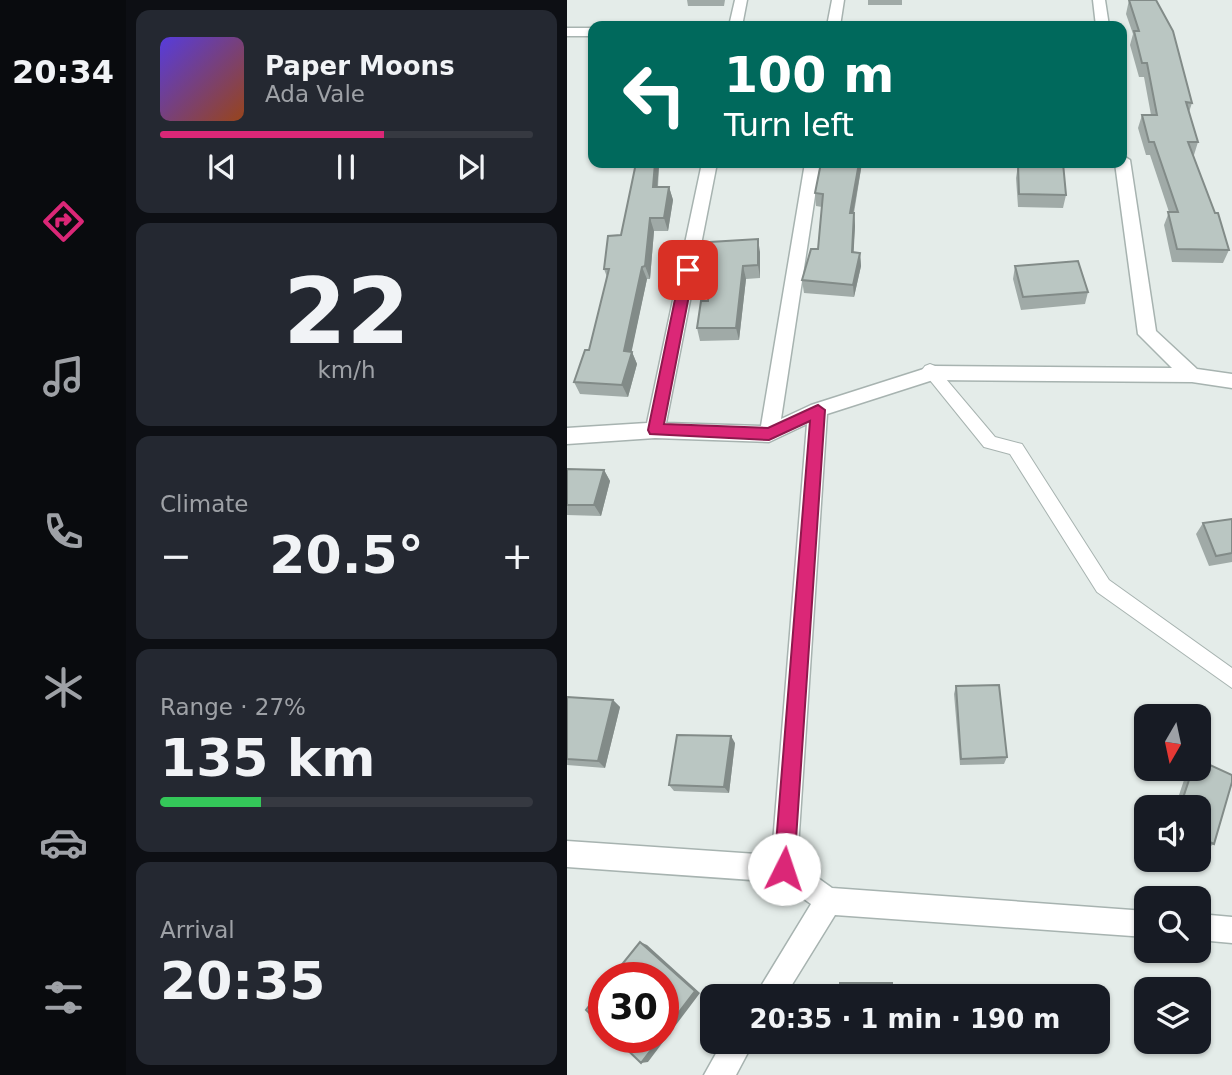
<!DOCTYPE html>
<html lang="en">
<head>
<meta charset="utf-8">
<style>
  :root { --surface:#171b24; --page:#242831; --text:#f1f3f6; --muted:#9ea1a6; --line:#363941; --accent:#db2777 }
  body { margin:0; font-family:"DejaVu Sans",sans-serif; background:var(--page); color:var(--text); height:100vh; display:flex; flex-direction:column; font-size:26px; white-space:nowrap }
  * { box-sizing:border-box; margin:0 }
  p { font-size:23px; color:var(--muted) }
  .icon { flex:none; width:38px; height:38px; fill:none; stroke:currentColor; stroke-width:2; stroke-linecap:round; stroke-linejoin:round }
  .map { position:relative; flex:1; overflow:hidden }
  .details { display:flex; flex-direction:column; gap:10px; padding:10px; background:#0d0f14; width:441px }
  .details>* { flex:none }
  .banner { position:absolute; left:21px; top:21px; width:539px; height:147px; border-radius:14px; box-shadow:0 2px 5px #0004; background:#00695c; color:#fff; overflow:hidden }
  .needle { width:46px; rotate:189deg }
  .tools { position:absolute; left:567px; top:704px; display:grid; gap:14px }
  .tools a { display:grid; place-items:center; width:77px; height:77px; border-radius:14px; background:var(--surface); box-shadow:0 2px 5px #0004; font-size:35px }
  .speed { position:absolute; left:21px; top:962px; display:flex; gap:14px; font-size:35px; font-weight:700; text-align:center }
  .speed>* { display:grid; place-content:center; width:91px; height:91px; border-radius:50%; background:var(--surface); box-shadow:0 2px 5px #0004; line-height:1 }
  .speed .limit { border:10px solid #d22; background:#fff; color:#111 }
  .pin { position:absolute; display:grid; place-items:center; width:60px; height:60px; color:#fff; margin:-30px; border-radius:14px; box-shadow:0 4px 10px #0006 }
  .me { position:absolute; width:77px; margin:-38px; rotate:4deg; stroke-linejoin:round; filter:drop-shadow(0 0 5px #0008) }
  .turn { display:flex; align-items:center; gap:24px; height:147px; padding:0 21px; font-size:32px }
  .turn .icon { width:91px; height:91px; stroke-width:2.5 }
  .turn b { display:block; font-size:49px; line-height:60px }
  .big { font-size:52px; font-weight:700; line-height:1.1 }
  .details .card { flex:1; display:flex; flex-direction:column; justify-content:center; gap:10px; min-width:0; padding:0 24px; border-radius:14px; background:var(--page) }
  .details .dial { align-items:center; gap:0 }
  .dial b { font-size:91px; line-height:1 }
  .song { display:flex; align-items:center; gap:21px }
  .cover { width:84px; height:84px; border-radius:10px; background:linear-gradient(135deg,hsl(250 70% 55%),hsl(20 70% 35%)) }
  .played { height:7px; border-radius:4px; background:linear-gradient(90deg,var(--accent) 60%,var(--line) 60%) }
  .keys { display:flex; justify-content:space-around; direction:ltr }
  .heat { display:flex; justify-content:space-between; align-items:center; font-size:38px; direction:ltr }
  .charge { height:10px; border-radius:5px; background:linear-gradient(90deg,#34c759 27%,var(--line) 0) }
  .trip { position:absolute; left:133px; top:984px; width:410px; height:70px; border-radius:14px; background:var(--surface); box-shadow:0 2px 5px #0004; font-weight:700; line-height:70px; text-align:center }
  main { display:flex; flex:1; min-height:0 }
  .tab-bar { display:flex; flex-direction:column; width:126px; justify-content:space-around; align-items:center; background:#090b0e; color:var(--muted) }
  .tab-bar .icon { width:49px; height:49px }
  .tab-bar .on { color:var(--accent) }
  .tab-bar b { font-size:32px; color:var(--text) }
  .map>svg:first-child { display:block }
  .lines { fill:none; stroke-linecap:round; stroke-linejoin:round }
  .service-casing { stroke:#a7b3b0; stroke-width:2 }
  .minor-casing { stroke:#a7b3b0; stroke-width:3 }
  .service { fill:#fff; fill-rule:evenodd }
  .minor { fill:#fff; fill-rule:evenodd }
  .wall { fill:#a0aaa7 }
  .shaded-wall { fill:#828b88 }
  .building { fill:#bac6c2; stroke:#828b88; stroke-width:2 }
  .route { fill:#db2777; stroke:#8e194d; stroke-width:2 }
</style>
</head>
<body>
<main>
<nav class="tab-bar">
<b>20:34</b>
<svg class="icon on" aria-label="directions" viewBox="0 0 24 24"><path d="M12 3l9 9-9 9-9-9zM9 14v-3h6M13 9l2 2-2 2"/></svg>
<svg class="icon" aria-label="music" viewBox="0 0 24 24"><path d="M9 18V5l10-2v13"/><circle cx="6" cy="18" r="3"/><circle cx="16" cy="16" r="3"/></svg>
<svg class="icon" aria-label="phone" viewBox="0 0 24 24"><path d="M5 4h4l2 5-3 2q2 4 5 5l2-3 5 2v4C11 20 4 13 5 4z"/></svg>
<svg class="icon" aria-label="climate" viewBox="0 0 24 24"><path d="M12 3v18M4 7l16 10M4 17L20 7"/></svg>
<svg class="icon" aria-label="car" viewBox="0 0 24 24"><path d="M5 17H2v-5l4-1 3-4h7l3 4 3 1v5h-3M9 17h6M6 11h13"/><circle cx="7" cy="17" r="2"/><circle cx="17" cy="17" r="2"/></svg>
<svg class="icon" aria-label="filters" viewBox="0 0 24 24"><path d="M4 7h16M4 17h16"/><circle cx="9" cy="7" r="2"/><circle cx="15" cy="17" r="2"/></svg>
</nav>
<section class="details">
<div class="card">
<div class="song"><i class="cover"></i><div><b>Paper Moons</b><p>Ada Vale</p></div></div>
<div class="played"></div>
<div class="keys"><svg class="icon" aria-label="previous" viewBox="0 0 24 24"><path d="M18 5L8 12l10 7zM5 5v14"/></svg><svg class="icon" aria-label="pause" viewBox="0 0 24 24"><path d="M8 5v14M16 5v14"/></svg><svg class="icon" aria-label="next" viewBox="0 0 24 24"><path d="M6 5l10 7-10 7zM19 5v14"/></svg></div>
</div>
<div class="card dial"><b>22</b><p>km/h</p></div>
<div class="card"><p>Climate</p>
<div class="heat"><a>−</a><b class="big">20.5°</b><a>+</a></div>
</div>
<div class="card"><p>Range · 27%</p><b class="big">135 km</b><div class="charge"></div></div>
<div class="card"><p>Arrival</p><b class="big">20:35</b></div>
</section>
<div class="map">
<svg width="665" height="1075" viewBox="0 0 665 1075">
  <rect width="100%" height="100%" fill="#e4ece9"/>
  <g class="lines">
    <defs>
      <path id="service" d="M363,364L368,366L428,437L455,444L542,580L665,668V688L530,592L443,454L417,447L358,374L355,370L358,366Z"/>
      <path id="minor" d="M168,0H180L175,26H162Z
        M265,0H277L273,26H260Z
        M526,0H538L542,26H529Z
        M0,28H26V36H0Z
        M555,155L563,160L589,331L630,369L665,374V388L625,382L366,380L260,414L230,863L265,888L579,911V937L268,915L218,996H188L244,904L213,882L0,867V841L205,855L240,424L202,442L88,438L0,444V428L80,423L135,163H150L99,423L194,426L238,163H253L214,419L244,405L366,366L605,368L571,334L548,163H555Z
        M632,914L665,917V943L632,940Z
        M156,1041H187L169,1075H137Z"/>
    </defs>
    <use href="#service" class="service-casing"/>
    <use href="#minor" class="minor-casing"/>
    <use href="#service" class="service"/>
    <use href="#minor" class="minor"/>
  </g>
  <path class="wall" d="M120,0H158L157,6H121Z
    M301,0H335V5H301Z
    M562,0L625,103L622,112L631,142L627,155H626L662,250L656,263L605,262L597,225L602,212L583,155H579L571,128L575,115H584L577,77H572L563,45L566,34L559,14Z
    M254,163H295L287,213L288,226L286,253H293L294,266L287,297L237,293L235,280L251,249L255,207L249,206L248,193Z
    M457,163H496L499,195L496,208L451,207L449,178L451,165H457Z
    M92,166L91,187H102L106,200L101,231H87L83,279H80L64,352H65L70,364L61,397L13,394L7,382L22,350L40,277L37,269Z
    M143,242L193,252V278L179,279L172,340L133,341L130,328L141,301Z
    M448,266L521,292L518,304L454,310L446,279Z
    M0,469L37,470L43,481L34,516L0,515Z
    M665,519V562L642,566L629,534L636,523Z
    M389,686L440,757L437,764L393,765L387,694Z
    M0,697L46,700L53,707L38,768L0,765Z
    M168,743L162,793L107,791L102,785Z
    M621,768H632L647,844L639,849L632,845V807H608Z"/>
  <path class="shaded-wall" d="M88,163H91L92,166L89,200L86,187Z
    M292,163H295L284,226L283,213Z
    M102,187L106,200L101,231L97,218Z
    M287,213L288,226L286,265L285,252Z
    M83,218L87,231L83,279L78,266Z
    M191,239L193,252V278L191,265Z
    M293,253L294,266L287,297L286,285Z
    M176,266L179,279L172,340L169,328Z
    M75,267L80,279L62,364L65,352L70,364L61,397L55,385L57,351Z
    M37,470L43,481L34,516L27,505Z
    M46,700L53,707L38,768L31,761Z
    M164,736L168,743L162,793L157,787Z
    M73,942L80,945L133,993L81,1062L74,1063L93,1038H96V1033Z"/>
  <path class="building" d="M562,0H589L606,31L625,103L619,102L631,142H621L648,213H651L662,250L610,249L601,212H611L587,142H582L575,115H590L580,63H575L567,31H572Z
    M69,163H88L86,187H102L97,218H83L78,266L75,267L57,351L65,352L55,385L7,382L18,350H22L42,269H37L41,236L54,235Z
    M254,163H292L283,213H287L285,252L293,253L286,285L235,280L244,249H251L256,194L248,193Z
    M461,163H496L499,195L452,194L451,165H461Z
    M191,239V265L176,266L169,328H130L134,301H141L143,242Z
    M511,261L521,292L456,297L448,266Z
    M0,469L37,470L27,505H0Z
    M665,519V553L649,556L636,523Z
    M432,685L440,757L394,759L389,686Z
    M0,697L46,700L31,761L0,759Z
    M110,735L164,736L157,787L102,785Z
    M632,760L665,775V782L647,844L632,837V807H613L626,768H632Z
    M73,942L128,991L96,1033V978H44Z
    M273,983H325V996H273Z
    M37,987V1027L19,1010Z
    M48,1038H93L74,1063Z
    M272,1041H326V1051L271,1053Z"/>
  <path class="route" d="M121,265L127,270L97,424L201,428L251,405L258,410L227,869L224,876L217,879L210,876L207,869L243,421L202,440L83,434L81,430L114,270Z"/>
</svg>
<div class="tools">
<a><svg class="needle" viewBox="-14 -14 28 28"><path d="M0-13l5 13h-10z" fill="#e53935"/><path d="M0 13l5-13h-10z" fill="#9ea1a6"/></svg></a>
<a><svg class="icon" aria-label="sound" viewBox="0 0 24 24"><path d="M4 9h4l5-4v14l-5-4H4zM17 9q2 3 0 6"/></svg></a>
<a><svg class="icon" aria-label="search" viewBox="0 0 24 24"><circle cx="10" cy="10" r="6"/><path d="M15 15l6 6"/></svg></a>
<a><svg class="icon" aria-label="layers" viewBox="0 0 24 24"><path d="M12 4l9 5-9 5-9-5zM3 14l9 5 9-5"/></svg></a>
</div>
<div class="speed"><div class="limit">30</div></div>
<div class="pin" style="left:121px;top:270px;background:#d93025"><svg class="icon" aria-label="arrive" viewBox="0 0 24 24"><path d="M6 21V4h12l-3 4 3 4H6"/></svg></div>
<svg class="me" style="left:217px;top:869px" viewBox="-20 -20 40 40"><circle r="19" fill="#fff"/><path d="M0-13L10 11 0 6-10 11z" fill="#db2777"/></svg>
<div class="trip">20:35 · 1 min · 190 m</div>
<div class="banner">
<div class="turn"><svg class="icon" aria-label="left" viewBox="0 0 24 24"><path d="M17 20v-9H6M10 6l-5 5 5 5"/></svg><div><b>100 m</b>Turn left</div></div>
</div>
</div>
</main>
</body>
</html>
